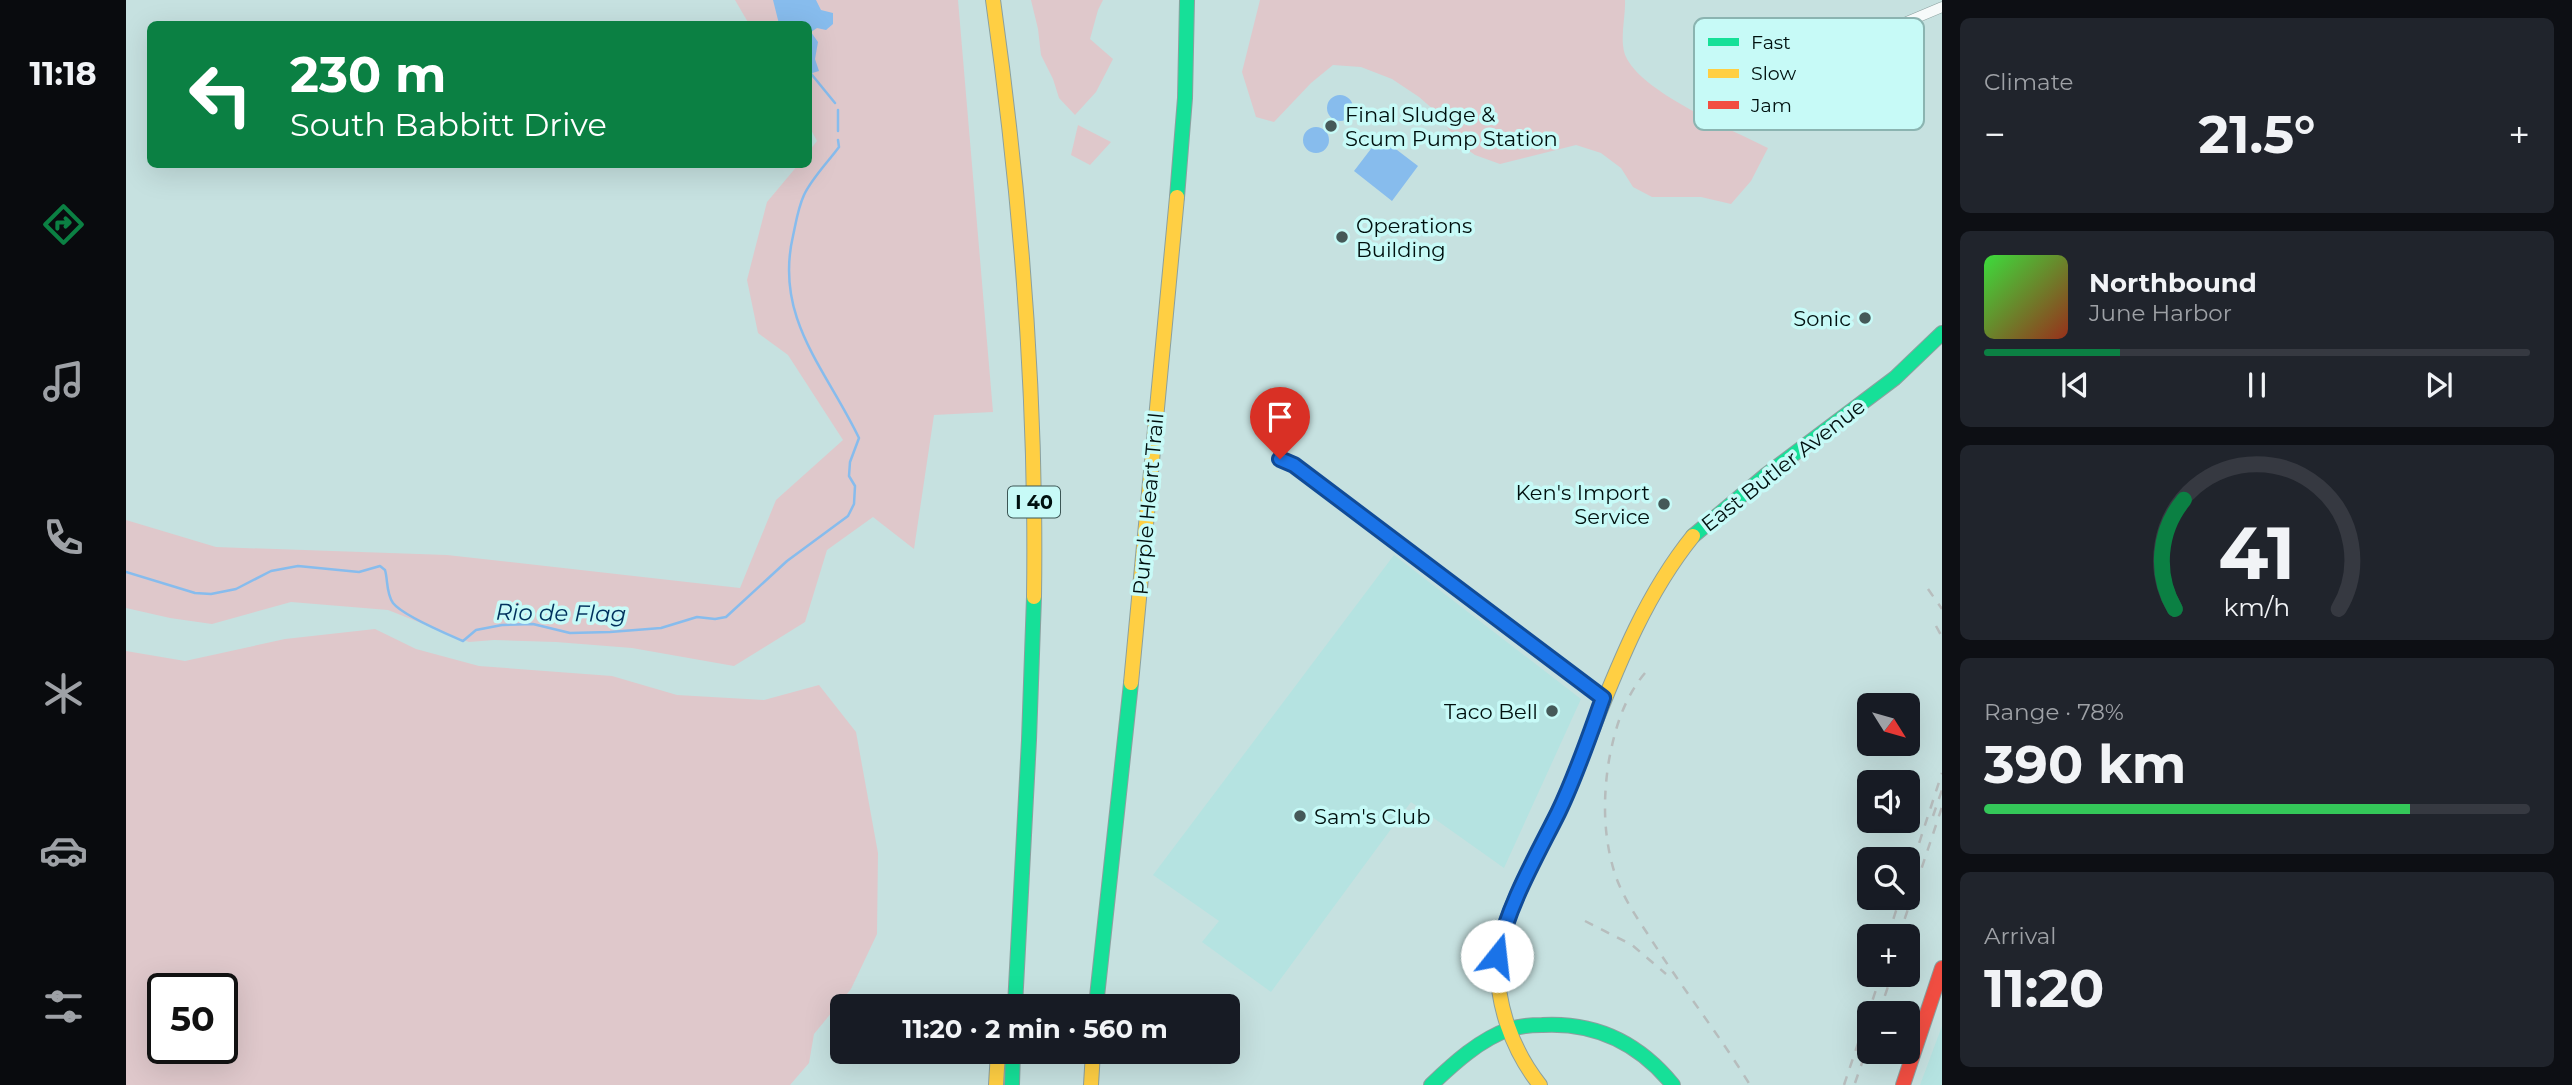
<!DOCTYPE html>
<html lang="en">
<head>
<meta charset="utf-8">
<style>
  :root { --surface:#171b24; --page:#20242c; --text:#f1f3f6; --muted:#9ea1a6; --line:#363941; --accent:#0b8043 }
  body { margin:0; font-family:Montserrat,sans-serif; background:var(--page); color:var(--text); height:100vh; display:flex; flex-direction:column; font-size:26px; white-space:nowrap }
  * { box-sizing:border-box; margin:0 }
  p { font-size:23px; color:var(--muted) }
  .icon { flex:none; width:38px; height:38px; fill:none; stroke:currentColor; stroke-width:2; stroke-linecap:round; stroke-linejoin:round }
  .map { position:relative; flex:1; overflow:hidden }
  .details { display:flex; flex-direction:column; gap:18px; padding:18px; background:#0d0f14; width:630px }
  .details>* { flex:none }
  .hud { position:absolute; left:21px; top:21px; width:665px; height:147px; border-radius:10px; box-shadow:0 7px 28px #0002; background:#0b8043; color:#fff; overflow:hidden }
  .needle { width:46px; rotate:127deg }
  .fabs { position:absolute; left:1731px; top:693px; display:grid; gap:14px }
  .fabs a { display:grid; place-items:center; width:63px; height:63px; border-radius:10px; background:var(--surface); box-shadow:0 7px 28px #0002; font-size:35px }
  .speed { position:absolute; left:21px; top:973px; display:flex; gap:14px; font-size:35px; font-weight:700; text-align:center }
  .speed>* { display:grid; place-content:center; width:91px; height:91px; border-radius:50%; background:var(--surface); box-shadow:0 7px 28px #0002; line-height:1 }
  .speed .limit { border:4px solid #111; border-radius:10px; background:#fff; color:#111 }
  .pin { position:absolute; display:grid; place-items:center; width:60px; height:60px; color:#fff; margin:-72px -30px; border-radius:50% 50% 50% 0; rotate:-45deg; box-shadow:0 0 7px #0007 }
  .pin .icon { rotate:45deg }
  .me { position:absolute; width:77px; margin:-38px; rotate:16deg; stroke-linejoin:round; filter:drop-shadow(0 0 5px #0008) }
  .turn { display:flex; align-items:center; gap:24px; height:147px; padding:0 28px; font-size:32px }
  .turn .icon { width:91px; height:91px; stroke-width:2.5 }
  .turn b { display:block; font-size:49px; line-height:60px }
  .big { font-size:52px; font-weight:700; line-height:1.1 }
  .details .card { flex:1; display:flex; flex-direction:column; justify-content:center; gap:10px; min-width:0; padding:0 24px; border-radius:10px; background:var(--page) }
  .details .dial { align-items:center; gap:0 }
  .dial svg { height:182px; overflow:visible; fill:none; stroke:var(--line); stroke-width:7; stroke-linecap:round; text-anchor:middle }
  .dial text { fill:var(--text); stroke:none }
  .song { display:flex; align-items:center; gap:21px }
  .cover { width:84px; height:84px; border-radius:10px; background:linear-gradient(135deg,hsl(120 70% 55%),hsl(10 70% 35%)) }
  .played { height:7px; border-radius:4px; background:linear-gradient(90deg,var(--accent) 25%,var(--line) 25%) }
  .keys { display:flex; justify-content:space-around; direction:ltr }
  .heat { display:flex; justify-content:space-between; align-items:center; font-size:38px; direction:ltr }
  .charge { height:10px; border-radius:5px; background:linear-gradient(90deg,#34c759 78%,var(--line) 0) }
  .trip { position:absolute; left:704px; top:994px; width:410px; height:70px; border-radius:10px; background:var(--surface); box-shadow:0 7px 28px #0002; font-weight:700; line-height:70px; text-align:center }
  main { display:flex; flex:1; min-height:0 }
  .menu { display:flex; flex-direction:column; width:126px; justify-content:space-around; align-items:center; background:#090b0e; color:var(--muted) }
  .menu .icon { width:49px; height:49px }
  .menu .on { color:var(--accent) }
  .menu b { font-size:32px; color:var(--text) }
  .map>svg:first-child { display:block }
  .built { fill:#b5e3e1 }
  .green { fill:#dfc8cb; fill-rule:evenodd }
  .water { fill:#87bced }
  .lines { fill:none; stroke-linecap:round; stroke-linejoin:round }
  .stream { stroke:#87bced; stroke-width:2.5 }
  .street-casing { stroke:#8ba09f; stroke-width:11 }
  .fast-casing { stroke:#8ba09f; stroke-width:16 }
  .slow-casing { stroke:#8ba09f; stroke-width:16 }
  .jam-casing { stroke:#8ba09f; stroke-width:16 }
  .street { stroke:#f6fafa; stroke-width:10 }
  .fast { stroke:#16e098; stroke-width:14 }
  .slow { stroke:#ffcf43; stroke-width:14 }
  .jam { stroke:#f24e42; stroke-width:14 }
  .rail { stroke:#b7bdbd; stroke-width:2.5; stroke-dasharray:9 9; stroke-linecap:butt }
  .route-casing { stroke:#114b97; stroke-width:18 }
  .route { stroke:#1a73e8; stroke-width:12 }
  .poi-dot { fill:#455958; stroke:#c7faf7; stroke-width:2.5 }
  .labels { text-anchor:middle; dominant-baseline:central; stroke-width:7; stroke-linejoin:round; paint-order:stroke }
  .shield { fill:#c7faf7; stroke:#3c5655; stroke-width:2 }
  .shield-label { font-size:19px; font-weight:bold; fill:#00100f }
  .poi-label { font-size:21px; fill:#00100f; stroke:#c7faf7; text-anchor:start }
  .street-label { font-size:21px; fill:#00100f; stroke:#c7faf7 }
  .water-label { font-size:23px; font-style:italic; fill:#01315d; stroke:#c7faf7 }
  .key { fill:#c7faf7; stroke:#8bb4b1; stroke-width:2 }
  .key-label { font-size:19px; fill:#00100f }
</style>
</head>
<body>
<main>
<nav class="menu">
<b>11:18</b>
<svg class="icon on" aria-label="directions" viewBox="0 0 24 24"><path d="M12 3l9 9-9 9-9-9zM9 14v-3h6M13 9l2 2-2 2"/></svg>
<svg class="icon" aria-label="music" viewBox="0 0 24 24"><path d="M9 18V5l10-2v13"/><circle cx="6" cy="18" r="3"/><circle cx="16" cy="16" r="3"/></svg>
<svg class="icon" aria-label="phone" viewBox="0 0 24 24"><path d="M5 4h4l2 5-3 2q2 4 5 5l2-3 5 2v4C11 20 4 13 5 4z"/></svg>
<svg class="icon" aria-label="climate" viewBox="0 0 24 24"><path d="M12 3v18M4 7l16 10M4 17L20 7"/></svg>
<svg class="icon" aria-label="car" viewBox="0 0 24 24"><path d="M5 17H2v-5l4-1 3-4h7l3 4 3 1v5h-3M9 17h6M6 11h13"/><circle cx="7" cy="17" r="2"/><circle cx="17" cy="17" r="2"/></svg>
<svg class="icon" aria-label="filters" viewBox="0 0 24 24"><path d="M4 7h16M4 17h16"/><circle cx="9" cy="7" r="2"/><circle cx="15" cy="17" r="2"/></svg>
</nav>
<div class="map">
<svg width="1816" height="1085" viewBox="0 0 1816 1085">
  <rect width="100%" height="100%" fill="#c6e1e0"/>
  <path class="built" d="M1268,555L1455,699L1378,868L1285,802L1145,992L1076,942L1093,921L1027,875Z
    M1816,1026V1085H1794Z"/>
  <path class="green" d="M609,0H832L867,412L808,415L788,549L747,517L701,550L679,622L608,666L506,648L430,642L368,640L343,642L262,610L165,602L86,624L44,618L0,608V520L90,547L321,555L614,588L650,500L717,440L662,355L632,333L621,280L641,202L672,165L682,164L683,151L691,141L683,126L682,24H623Z
    M905,0H977L972,10L964,39L987,59L970,92L949,115L933,98L927,79L915,55L912,29Z
    M1134,0H1499C1500,18 1492,43 1501,59C1521,95 1605,129 1642,148L1625,181L1605,204L1575,197H1526L1507,187L1495,168L1475,153L1450,145L1374,164L1349,155L1328,140L1316,117L1293,97L1266,79L1235,67L1207,65L1185,83L1148,122L1130,117L1116,72Z
    M952,125L985,142L964,165L945,155Z
    M249,629L290,649L353,666L486,676L551,695L638,700L693,685L730,732L752,853L751,934L725,989L688,1034L683,1063L664,1085H0V651L59,661L159,639ZM37,989H96V1048H37Z"/>
  <path class="water" d="M647,0H690L695,10L707,13V24L700,30L691,28L685,32L692,42L689,59L693,71L683,74L682,24H653Z
    M1201 108a13 13 0 1 1 26 0a13 13 0 1 1-26 0Z
    M1177 140a13 13 0 1 1 26 0a13 13 0 1 1-26 0Z
    M1254,137L1292,166L1266,201L1228,171Z"/>
  <g class="lines">
    <path class="stream" d="M682,70L709,103
      M712,110V131
      M0,572L69,593L85,594L110,589L145,571L172,566L233,572L254,566L259,570C262,580 260,593 267,603C277,616 321,634 337,641L350,630L376,625L407,624L444,633L484,632L535,628L571,617L589,619L600,617L661,561L722,516L728,504L729,486L723,476L724,462L733,438C700,369 648,318 667,236C670,222 672,208 678,195C686,178 702,162 713,147L712,140"/>
    <defs>
      <path id="street" d="M1613,63L1660,64L1697,57L1816,7
        M1155,459L1168,465L1477,698"/>
      <path id="fast" d="M1051,197L1059,98L1061,0
        M1567,536L1640,475L1769,378L1816,333
        M889,1006L903,740L908,597
        M970,1006L1005,683
        M886,1085L887,1052
        M1305,1085C1327,1064 1354,1039 1384,1029C1394,1026 1405,1025 1416,1025C1470,1022 1513,1043 1547,1085"/>
      <path id="slow" d="M867,0C895,198 911,396 908,597
        M1005,683L1051,197
        M870,1085L872,1052
        M965,1085L967,1052
        M1414,1085C1386,1050 1369,1002 1372,957C1375,913 1418,843 1437,801C1477,711 1504,614 1567,536"/>
      <path id="jam" d="M1777,1085L1816,968"/>
    </defs>
    <use href="#street" class="street-casing"/>
    <use href="#fast" class="fast-casing"/>
    <use href="#slow" class="slow-casing"/>
    <use href="#jam" class="jam-casing"/>
    <use href="#street" class="street"/>
    <use href="#fast" class="fast"/>
    <use href="#slow" class="slow"/>
    <use href="#jam" class="jam"/>
    <path class="rail" d="M1802,589L1816,609
      M1810,626L1816,637
      M1519,673C1498,698 1489,728 1483,760C1477,797 1477,834 1488,871C1495,894 1509,915 1523,936C1555,987 1593,1034 1624,1085
      M1807,816L1816,790
      M1782,877L1816,773
      M1459,921L1506,945L1540,974
      M1762,936L1774,898
      M1773,936L1816,807
      M1753,1013L1766,975
      M1729,1083L1743,1043
      M1718,1085L1755,975"/>
  </g>
  <g class="lines">
    <defs>
      <path id="route" d="M1154,459L1168,465L1477,698C1463,737 1450,776 1432,813C1409,859 1382,905 1371,956"/>
    </defs>
    <use href="#route" class="route-casing"/>
    <use href="#route" class="route"/>
  </g>
  <g class="poi-dot">
    <circle cx="1205" cy="126" r="7"/>
    <circle cx="1216" cy="237" r="7"/>
    <circle cx="1739" cy="318" r="7"/>
    <circle cx="1538" cy="504" r="7"/>
    <circle cx="1426" cy="711" r="7"/>
    <circle cx="1174" cy="816" r="7"/>
  </g>
  <g class="labels">
    <rect class="shield" x="882" y="486.5" width="52" height="31" rx="5"/>
    <g class="shield-label">
      <text x="908" y="502">I 40</text>
    </g>
    <g class="poi-label">
      <text x="1219" y="114">Final Sludge &amp;<tspan x="1219" dy="24">Scum Pump Station</tspan></text>
      <text x="1230" y="225">Operations<tspan x="1230" dy="24">Building</tspan></text>
      <text x="1725" y="318" text-anchor="end">Sonic</text>
      <text x="1524" y="492" text-anchor="end">Ken's Import<tspan x="1524" dy="24">Service</tspan></text>
      <text x="1412" y="711" text-anchor="end">Taco Bell</text>
      <text x="1188" y="816">Sam's Club</text>
    </g>
    <g class="street-label">
      <text transform="translate(1657 465) rotate(-38)">East Butler Avenue</text>
      <text transform="translate(1022 504) rotate(-85)">Purple Heart Trail</text>
    </g>
    <g class="water-label">
      <text transform="translate(435 613) rotate(1)">Rio de Flag</text>
    </g>
  </g>
  <rect x="1568" y="18" width="230" height="112" rx="10" class="key"/>
  <rect x="1582" y="38" width="31" height="8" fill="#16e098"/>
  <rect x="1582" y="69" width="31" height="9" fill="#ffcf43"/>
  <rect x="1582" y="101" width="31" height="8" fill="#f24e42"/>
  <g class="key-label">
    <text x="1625" y="49">Fast</text>
    <text x="1625" y="80">Slow</text>
    <text x="1625" y="112">Jam</text>
  </g>
</svg>
<div class="fabs">
<a><svg class="needle" viewBox="-14 -14 28 28"><path d="M0-13l5 13h-10z" fill="#e53935"/><path d="M0 13l5-13h-10z" fill="#9ea1a6"/></svg></a>
<a><svg class="icon" aria-label="sound" viewBox="0 0 24 24"><path d="M4 9h4l5-4v14l-5-4H4zM17 9q2 3 0 6"/></svg></a>
<a><svg class="icon" aria-label="search" viewBox="0 0 24 24"><circle cx="10" cy="10" r="6"/><path d="M15 15l6 6"/></svg></a>
<a>+</a>
<a>−</a>
</div>
<div class="speed"><div class="limit">50</div></div>
<div class="pin" style="left:1154px;top:459px;background:#d93025"><svg class="icon" aria-label="arrive" viewBox="0 0 24 24"><path d="M6 21V4h12l-3 4 3 4H6"/></svg></div>
<svg class="me" style="left:1371px;top:956px" viewBox="-20 -20 40 40"><circle r="19" fill="#fff"/><path d="M0-13L10 11 0 6-10 11z" fill="#1a73e8"/></svg>
<div class="trip">11:20 · 2 min · 560 m</div>
<div class="hud">
<div class="turn"><svg class="icon" aria-label="left" viewBox="0 0 24 24"><path d="M17 20v-9H6M10 6l-5 5 5 5"/></svg><div><b>230 m</b>South Babbitt Drive</div></div>
</div>
</div>
<section class="details">
<div class="card"><p>Climate</p>
<div class="heat"><a>−</a><b class="big">21.5°</b><a>+</a></div>
</div>
<div class="card">
<div class="song"><i class="cover"></i><div><b>Northbound</b><p>June Harbor</p></div></div>
<div class="played"></div>
<div class="keys"><svg class="icon" aria-label="previous" viewBox="0 0 24 24"><path d="M18 5L8 12l10 7zM5 5v14"/></svg><svg class="icon" aria-label="pause" viewBox="0 0 24 24"><path d="M8 5v14M16 5v14"/></svg><svg class="icon" aria-label="next" viewBox="0 0 24 24"><path d="M6 5l10 7-10 7zM19 5v14"/></svg></div>
</div>
<div class="card dial"><svg viewBox="0 0 100 80">
<path d="M14 69A42 42 0 1 1 86 69"/>
<path d="M14 69A42 42 0 0 1 18 21" stroke="#0b8043"/>
<text x="50" y="56" font-size="32" font-weight="700">41</text>
<text x="50" y="72" font-size="11">km/h</text>
</svg></div>
<div class="card"><p>Range · 78%</p><b class="big">390 km</b><div class="charge"></div></div>
<div class="card"><p>Arrival</p><b class="big">11:20</b></div>
</section>
</main>
</body>
</html>
